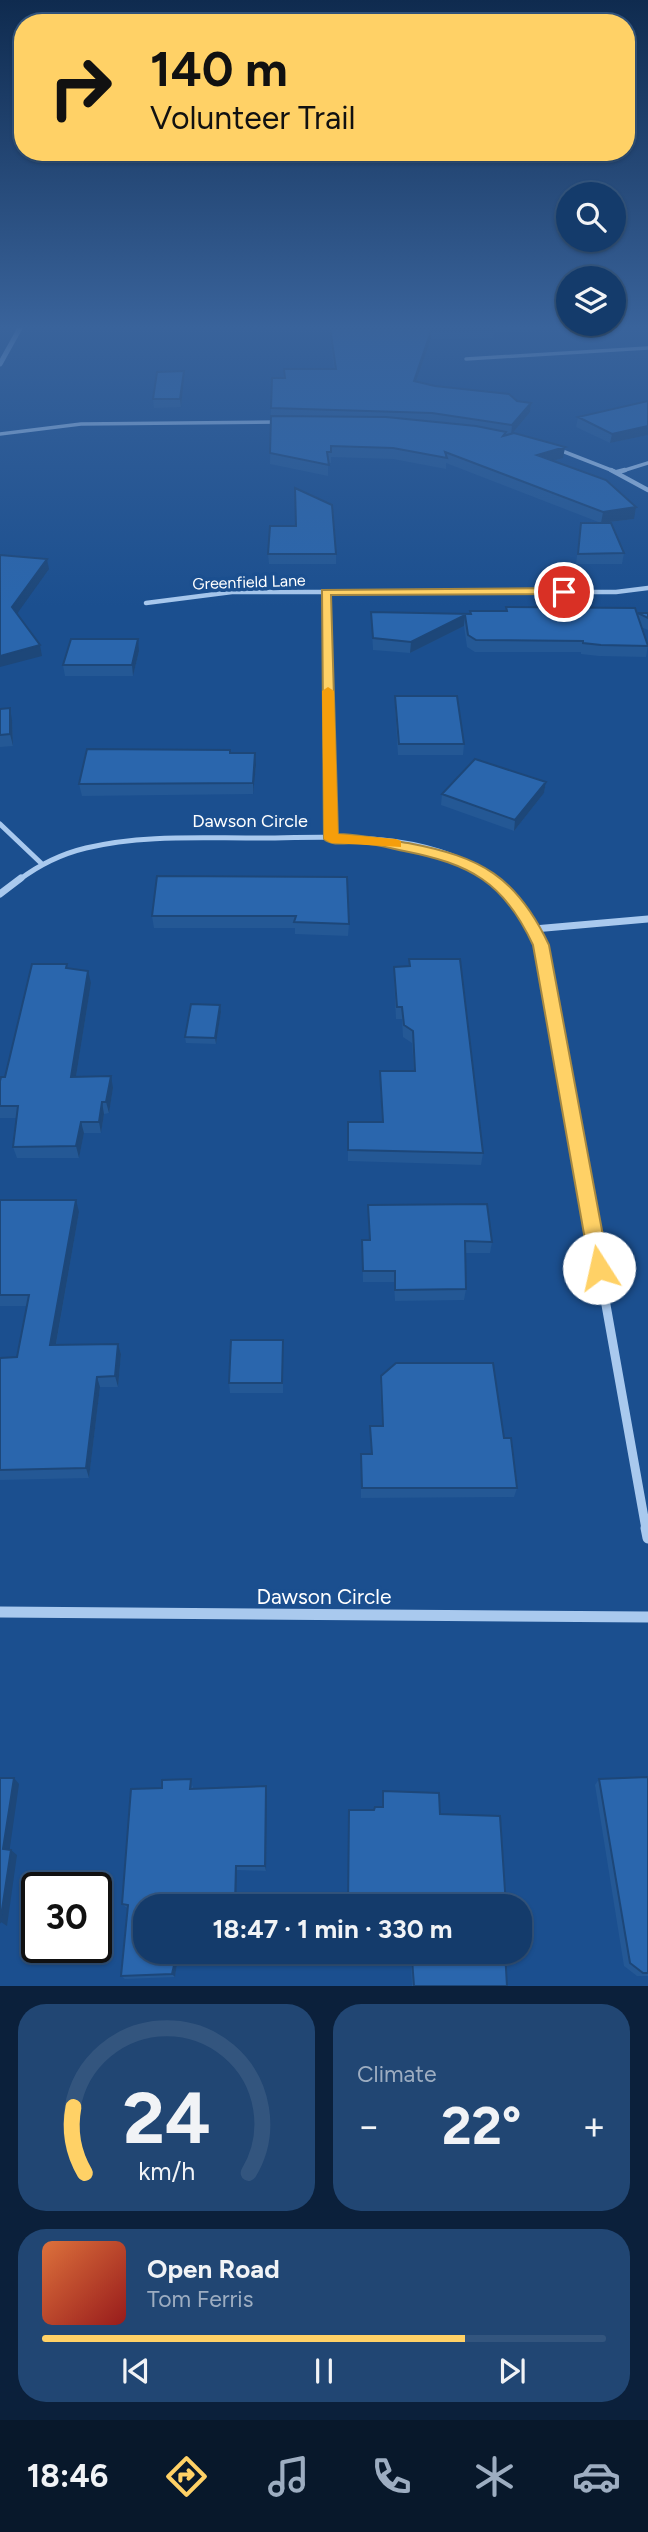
<!DOCTYPE html>
<html lang="en">
<head>
<meta charset="utf-8">
<style>
  :root { --surface:#143b6b; --page:#214673; --text:#f1f3f6; --muted:#9dadc1; --line:#33557e; --accent:#ffd166 }
  body { margin:0; font-family:Figtree,sans-serif; background:var(--page); color:var(--text); height:100vh; display:flex; flex-direction:column; font-size:26px; white-space:nowrap }
  * { box-sizing:border-box; margin:0 }
  p { font-size:23px; color:var(--muted) }
  .icon { flex:none; width:38px; height:38px; fill:none; stroke:currentColor; stroke-width:2; stroke-linecap:round; stroke-linejoin:round }
  .map { position:relative; height:1986px; overflow:hidden }
  .sheet { display:flex; flex-direction:column; gap:18px; padding:18px; background:#0b203b; flex:1 }
  .sheet>* { flex:none }
  .top-card { position:absolute; left:14px; top:14px; width:621px; height:147px; border-radius:28px; box-shadow:0 2px 5px #0004,0 0 0 2px var(--line); background:#ffd166; color:#111; overflow:hidden }
  .controls { position:absolute; left:556px; top:182px; display:grid; gap:14px }
  .controls a { display:grid; place-items:center; width:70px; height:70px; border-radius:50%; background:var(--surface); box-shadow:0 2px 5px #0004,0 0 0 2px var(--line); font-size:35px }
  .speed { position:absolute; left:21px; top:1872px; display:flex; gap:14px; font-size:35px; font-weight:700; text-align:center }
  .speed>* { display:grid; place-content:center; width:91px; height:91px; border-radius:50%; background:var(--surface); box-shadow:0 2px 5px #0004,0 0 0 2px var(--line); line-height:1 }
  .speed .limit { border:4px solid #111; border-radius:10px; background:#fff; color:#111 }
  .pin { position:absolute; display:grid; place-items:center; width:60px; height:60px; color:#fff; margin:-30px; border:4px solid #fff; border-radius:50%; box-shadow:0 2px 7px #0007 }
  .me { position:absolute; width:77px; margin:-38px; rotate:350deg; stroke-linejoin:round; filter:drop-shadow(0 0 5px #0008) }
  .turn { display:flex; align-items:center; gap:24px; height:147px; padding:0 21px; font-size:32px }
  .turn .icon { width:91px; height:91px; stroke-width:2.5 }
  .turn b { display:block; font-size:49px; line-height:60px }
  .big { font-size:52px; font-weight:700; line-height:1.1 }
  .sheet .widget { flex:1; display:flex; flex-direction:column; justify-content:center; gap:10px; min-width:0; padding:0 24px; border-radius:28px; background:var(--page) }
  .sheet .dial { align-items:center; gap:0 }
  .dial svg { height:182px; overflow:visible; fill:none; stroke:var(--line); stroke-width:7; stroke-linecap:round; text-anchor:middle }
  .dial text { fill:var(--text); stroke:none }
  .song { display:flex; align-items:center; gap:21px }
  .cover { width:84px; height:84px; border-radius:10px; background:linear-gradient(135deg,hsl(20 70% 55%),hsl(0 70% 35%)) }
  .played { height:7px; border-radius:4px; background:linear-gradient(90deg,var(--accent) 75%,var(--line) 75%) }
  .keys { display:flex; justify-content:space-around; direction:ltr }
  .heat { display:flex; justify-content:space-between; align-items:center; font-size:38px; direction:ltr }
  .sheet .tiles { flex:1; display:grid; gap:18px; grid-template-columns:1fr 1fr }
  .widget:last-child { grid-column:span 2 }
  .trip { position:absolute; left:133px; top:1894px; width:399px; height:70px; border-radius:28px; background:var(--surface); box-shadow:0 2px 5px #0004,0 0 0 2px var(--line); font-weight:700; line-height:70px; text-align:center }
  .tabs { display:flex; height:112px; justify-content:space-around; align-items:center; background:#08182b; color:var(--muted) }
  .tabs .icon { width:49px; height:49px }
  .tabs .on { color:var(--accent) }
  .tabs b { font-size:32px; color:var(--text) }
  .map>svg:first-child { display:block }
  .lines { fill:none; stroke-linecap:round; stroke-linejoin:round }
  .stream { stroke:#9cc4f0; stroke-width:5 }
  .street-far5 { stroke:#a9c9ee; stroke-width:3.5 }
  .street-far4 { stroke:#a9c9ee; stroke-width:4.5 }
  .street-far3 { stroke:#a9c9ee; stroke-width:5 }
  .street-far2 { stroke:#a9c9ee; stroke-width:7 }
  .street-far1 { stroke:#a9c9ee; stroke-width:9 }
  .street { stroke:#a9c9ee; stroke-width:11 }
  .wall { fill:#245895 }
  .shaded-wall { fill:#1d4779 }
  .building { fill:#2a66ad; stroke:#1d4779; stroke-width:2 }
  .route { fill:#ffd166; stroke:#a68842; stroke-width:2 }
  .slow { fill:#f59e0b }
  .labels { text-anchor:middle; dominant-baseline:central; stroke-width:7; stroke-linejoin:round; paint-order:stroke }
  .far-street-label { font-size:16px; fill:#fff; stroke:#1b4f8f }
  .street-label { font-size:18px; fill:#fff; stroke:#1b4f8f }
  .near-street-label { font-size:21px; fill:#fff; stroke:#1b4f8f }
</style>
</head>
<body>
<div class="map">
<svg width="648" height="1986" viewBox="0 0 648 1986">
  <rect width="100%" height="100%" fill="#1b4f8f"/>
  <g class="lines">
    <path class="stream" d="M0,364L20,328"/>
    <path class="street-far5" d="M466,359L648,348
      M0,434L81,424L278,422
      M557,449L616,472
      M619,472L648,463"/>
    <path class="street-far4" d="M611,470L648,490
      M617,472L625,470
      M326,592L327,652
      M146,603L232,592H616L648,588"/>
    <path class="street-far3" d="M327,650L331,839
      M0,824L42,864
      M19,880C39,865 61,854 86,848C140,835 196,838 251,838C330,838 429,828 495,880"/>
    <path class="street-far2" d="M493,878L517,903L541,945L581,1167
      M0,894L21,878
      M534,929L648,919"/>
    <path class="street-far1" d="M581,1165L646,1529"/>
    <path class="street" d="M646,1528L648,1538
      M0,1612L648,1617"/>
  </g>
  <path class="wall" d="M329,328H539L538,331L494,332L493,338L431,339L416,382L435,386L531,403L530,412L512,434L565,447L563,458L553,461L634,519L603,523L624,553L622,564H576L581,523H601L446,463V469L393,459L331,457V463H328V476L270,464L271,408L285,378L334,369Z
    M184,379L181,407L154,408L153,399Z
    M648,401V435L610,443L576,427L578,417Z
    M296,526L336,554V564H269L268,554Z
    M506,607L638,616V613H648V630L641,627L648,645L646,657L599,656L581,654V652H475L467,647L464,626L410,653L373,650L371,612L470,614L506,611Z
    M139,651L133,676H65L63,665Z
    M395,696L464,744L463,755H398L395,707Z
    M0,709L12,720L13,746L0,747Z
    M231,753L256,765L253,794L82,796L79,784Z
    M546,782L544,793L514,831L441,805L442,794Z
    M157,876L349,924L348,936L295,934V928H154L152,916Z
    M409,959L483,1153L481,1165L348,1161V1122H382L380,1083V1071H414L412,1043L403,1037L402,1019H396L394,979V967L409,966Z
    M68,968L91,983L76,1077L113,1088L109,1113L104,1114L101,1133H84L79,1158H17L13,1147L16,1118H0V1081L5,1077Z
    M220,1005L221,1012L216,1044L186,1043L185,1037Z
    M0,1200L79,1212L56,1345L118,1344L121,1354L118,1387H100L89,1478L0,1480V1358L17,1357L27,1306H0Z
    M368,1205L492,1242L490,1253H465L466,1289L464,1300L395,1301L394,1282H363L362,1240H369Z
    M283,1340V1393H230L229,1383Z
    M381,1376L504,1438L517,1488L514,1497L361,1498V1454H371L370,1426H382L380,1386Z
    M648,1777V1976H637L624,1966L595,1785L599,1779Z
    M193,1785V1789L266,1786L267,1792L266,1871L237,1870L236,1906H145V1951H209V1963L177,1964L175,1977L125,1979L121,1976L127,1908L122,1904Z
    M403,1951H505L507,1986H412L411,1962H403Z"/>
  <path class="shaded-wall" d="M431,331V339L413,390L414,381Z
    M184,371V379L181,407L180,399Z
    M531,403L530,412L511,435L512,425Z
    M648,426V435L610,443L612,434Z
    M565,447L563,458L535,466L537,455Z
    M636,507L634,519L601,523L603,512Z
    M47,559L49,569L14,618L12,607Z
    M465,615L464,626L410,653L411,642Z
    M138,639L139,651L133,676L132,665Z
    M40,645L42,656L0,667V656Z
    M10,708L12,720L13,746L10,734Z
    M255,753L256,765L253,794V783Z
    M546,782L544,793L514,831L515,820Z
    M88,971L91,983L74,1089L71,1077Z
    M220,1005L221,1012L216,1044L215,1038Z
    M111,1076L113,1088L109,1113L106,1102Z
    M102,1102L104,1114L101,1133L99,1122Z
    M81,1122L84,1133L79,1158L76,1146Z
    M76,1200L79,1212L54,1355L50,1345Z
    M118,1344L121,1354L118,1387L115,1376Z
    M97,1377L100,1387L89,1478L86,1468Z
    M14,1778L19,1784L9,1854L3,1849Z
    M266,1786L267,1792L266,1871L265,1866Z
    M11,1850L17,1855L7,1926L1,1922Z
    M236,1866L237,1870L236,1906L235,1903Z
    M207,1951H209V1963L207,1960Z
    M175,1961L177,1964L175,1977L172,1974Z"/>
  <path class="building" d="M330,328H493L494,330L431,331L414,381L435,386L509,394L517,401L531,403L512,425L432,413L271,408L272,378H285L284,369H336Z
    M184,371L180,399H153L157,372Z
    M648,401V426L612,434L578,417Z
    M271,416L386,417L476,426L506,432L503,436L514,433L565,447L537,455L606,480L636,507L603,512L445,452L447,458L393,448L331,446V452H327L329,465L270,453Z
    M295,488L332,505L336,554H268L270,526H296Z
    M581,523H611L624,553L578,554Z
    M0,555L47,559L12,607L40,645L0,656Z
    M506,607L635,608L648,646L601,645L583,643V641L476,640L468,635L465,615L411,642L373,638L371,612L471,614L470,611H507Z
    M638,613H648V618Z
    M71,639H138L132,665H63Z
    M395,696H457L464,744H399Z
    M10,708V734L0,735V709Z
    M87,749L230,750V753H255L253,783L79,784Z
    M475,759L546,782L515,820L442,794Z
    M157,876L347,877L349,924L294,922L296,916H152Z
    M409,959H460L483,1153L348,1150V1122H383L380,1071H415L413,1031L404,1025L402,1007H397L394,967L410,966Z
    M32,964H67L66,968L88,971L71,1077L111,1076L106,1102H102L99,1122H81L76,1146L13,1147L18,1106H0V1081L1,1077H5Z
    M191,1004L220,1005L215,1038L185,1037Z
    M0,1200H76L50,1345L118,1344L115,1376L97,1377L86,1468L0,1470V1358L17,1357L29,1295H0Z
    M487,1204L492,1242L465,1241L466,1289L395,1290V1271H363L362,1240H370L368,1205Z
    M231,1340H283L282,1383H229Z
    M396,1363H493L504,1438H511L517,1488H362L361,1454H372L370,1426H383L381,1376Z
    M648,1777V1973H643L630,1963L599,1779Z
    M0,1778H14L3,1849L11,1850L0,1923Z
    M191,1779L190,1789L266,1786L265,1866H236L235,1903L208,1904V1906H145V1951H207V1960L175,1961L172,1974L121,1976L128,1905L122,1904L131,1789L162,1788V1780Z
    M383,1791L439,1793L440,1814L500,1816L506,1906H348L349,1810H374L375,1807H383Z
    M404,1951H505L507,1986H414L412,1959H404Z"/>
  <linearGradient id="sky" x2="0" y2="1"><stop stop-color="#0f2b4f"/><stop offset="0.54" stop-color="#39639b"/><stop offset="1" stop-color="#39639b" stop-opacity="0"/></linearGradient>
  <rect width="648" height="606" fill="url(#sky)"/>
  <path class="route" d="M564,588L569,592L567,594L331,595L338,834C362,835 384,839 408,843C481,857 516,876 549,945L609,1268L606,1275L599,1277L592,1275L590,1268L533,945C504,882 470,864 404,851C390,848 375,844 361,843C349,842 333,847 324,839L322,590Z"/>
  <path class="slow" d="M328,687L334,691L338,834L396,839L401,841V847L331,843L324,839L322,691Z"/>
  <g class="labels">
    <g class="far-street-label">
      <text transform="translate(249 582) rotate(-2)">Greenfield Lane</text>
    </g>
    <g class="street-label">
      <text x="250" y="821">Dawson Circle</text>
    </g>
    <g class="near-street-label">
      <text x="324" y="1596">Dawson Circle</text>
    </g>
  </g>
</svg>
<div class="controls">
<a><svg class="icon" aria-label="search" viewBox="0 0 24 24"><circle cx="10" cy="10" r="6"/><path d="M15 15l6 6"/></svg></a>
<a><svg class="icon" aria-label="layers" viewBox="0 0 24 24"><path d="M12 4l9 5-9 5-9-5zM3 14l9 5 9-5"/></svg></a>
</div>
<div class="speed"><div class="limit">30</div></div>
<div class="pin" style="left:564px;top:592px;background:#d93025"><svg class="icon" aria-label="arrive" viewBox="0 0 24 24"><path d="M6 21V4h12l-3 4 3 4H6"/></svg></div>
<svg class="me" style="left:599px;top:1268px" viewBox="-20 -20 40 40"><circle r="19" fill="#fff"/><path d="M0-13L10 11 0 6-10 11z" fill="#ffd166"/></svg>
<div class="trip">18:47 · 1 min · 330 m</div>
<div class="top-card">
<div class="turn"><svg class="icon" aria-label="right" viewBox="0 0 24 24"><path d="M7 20v-9h11M14 6l5 5-5 5"/></svg><div><b>140 m</b>Volunteer Trail</div></div>
</div>
</div>
<section class="sheet">
<div class="tiles">
<div class="widget dial"><svg viewBox="0 0 100 80">
<path d="M14 69A42 42 0 1 1 86 69"/>
<path d="M14 69A42 42 0 0 1 9 40" stroke="#ffd166"/>
<text x="50" y="56" font-size="32" font-weight="700">24</text>
<text x="50" y="72" font-size="11">km/h</text>
</svg></div>
<div class="widget"><p>Climate</p>
<div class="heat"><a>−</a><b class="big">22°</b><a>+</a></div>
</div>
<div class="widget">
<div class="song"><i class="cover"></i><div><b>Open Road</b><p>Tom Ferris</p></div></div>
<div class="played"></div>
<div class="keys"><svg class="icon" aria-label="previous" viewBox="0 0 24 24"><path d="M18 5L8 12l10 7zM5 5v14"/></svg><svg class="icon" aria-label="pause" viewBox="0 0 24 24"><path d="M8 5v14M16 5v14"/></svg><svg class="icon" aria-label="next" viewBox="0 0 24 24"><path d="M6 5l10 7-10 7zM19 5v14"/></svg></div>
</div>
</div>
</section>
<nav class="tabs">
<b>18:46</b>
<svg class="icon on" aria-label="directions" viewBox="0 0 24 24"><path d="M12 3l9 9-9 9-9-9zM9 14v-3h6M13 9l2 2-2 2"/></svg>
<svg class="icon" aria-label="music" viewBox="0 0 24 24"><path d="M9 18V5l10-2v13"/><circle cx="6" cy="18" r="3"/><circle cx="16" cy="16" r="3"/></svg>
<svg class="icon" aria-label="phone" viewBox="0 0 24 24"><path d="M5 4h4l2 5-3 2q2 4 5 5l2-3 5 2v4C11 20 4 13 5 4z"/></svg>
<svg class="icon" aria-label="climate" viewBox="0 0 24 24"><path d="M12 3v18M4 7l16 10M4 17L20 7"/></svg>
<svg class="icon" aria-label="car" viewBox="0 0 24 24"><path d="M5 17H2v-5l4-1 3-4h7l3 4 3 1v5h-3M9 17h6M6 11h13"/><circle cx="7" cy="17" r="2"/><circle cx="17" cy="17" r="2"/></svg>
</nav>
</body>
</html>
